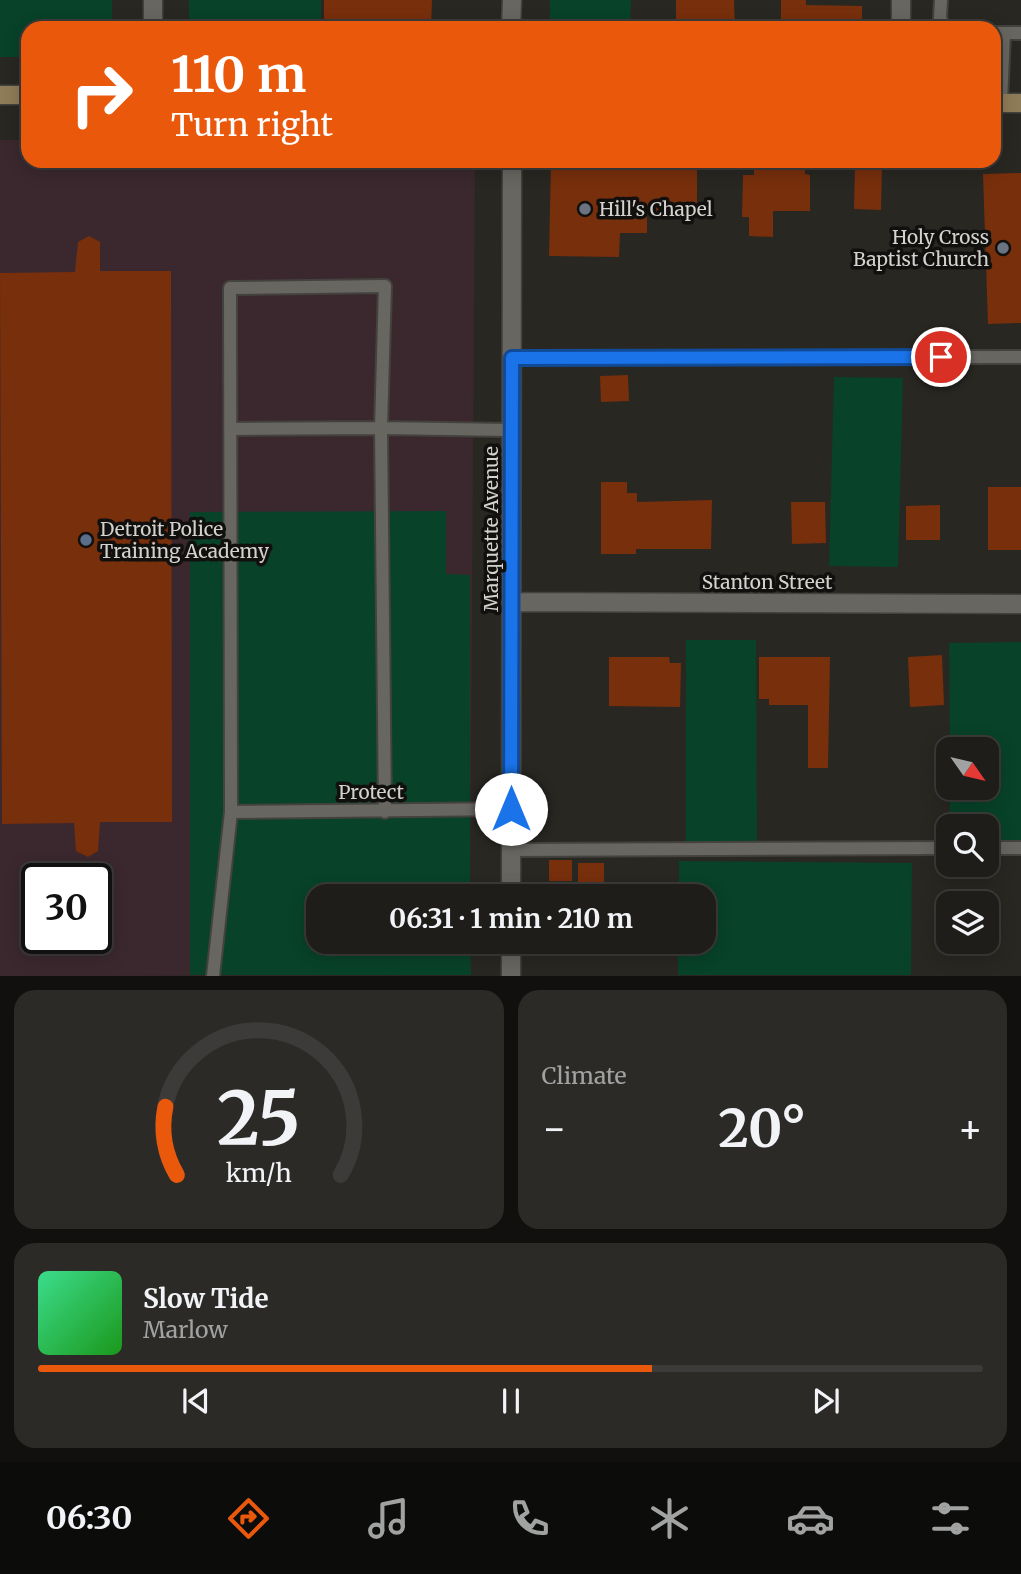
<!DOCTYPE html>
<html lang="en">
<head>
<meta charset="utf-8">
<style>
  :root { --surface:#1f1d1a; --page:#2c2a27; --text:#f1f3f6; --muted:#a1a2a2; --line:#3c3b39; --accent:#ea580c }
  body { margin:0; font-family:Merriweather,serif; background:var(--page); color:var(--text); height:100vh; display:flex; flex-direction:column; font-size:26px; white-space:nowrap }
  * { box-sizing:border-box; margin:0 }
  p { font-size:23px; color:var(--muted) }
  .icon { flex:none; width:38px; height:38px; fill:none; stroke:currentColor; stroke-width:2; stroke-linecap:round; stroke-linejoin:round }
  .map { position:relative; height:976px; overflow:hidden }
  .details { display:flex; flex-direction:column; gap:14px; padding:14px; background:#11100e; flex:1 }
  .details>* { flex:none }
  .hud { position:absolute; left:21px; top:21px; width:980px; height:147px; border-radius:21px; box-shadow:0 4px 18px #0003,0 0 0 2px var(--line); background:#ea580c; color:#fff; overflow:hidden }
  .needle { width:46px; rotate:124deg }
  .buttons { position:absolute; left:936px; top:737px; display:grid; gap:14px }
  .buttons a { display:grid; place-items:center; width:63px; height:63px; border-radius:14px; background:var(--surface); box-shadow:0 4px 18px #0003,0 0 0 2px var(--line); font-size:35px }
  .speed { position:absolute; left:21px; top:863px; display:flex; gap:14px; font-size:35px; font-weight:700; text-align:center }
  .speed>* { display:grid; place-content:center; width:91px; height:91px; border-radius:50%; background:var(--surface); box-shadow:0 4px 18px #0003,0 0 0 2px var(--line); line-height:1 }
  .speed .limit { border:4px solid #111; border-radius:10px; background:#fff; color:#111 }
  .pin { position:absolute; display:grid; place-items:center; width:60px; height:60px; color:#fff; margin:-30px; border:4px solid #fff; border-radius:50%; box-shadow:0 2px 7px #0007 }
  .me { position:absolute; width:77px; margin:-38px; rotate:0deg; stroke-linejoin:round; filter:drop-shadow(0 0 5px #0008) }
  .turn { display:flex; align-items:center; gap:24px; height:147px; padding:0 35px; font-size:32px }
  .turn .icon { width:91px; height:91px; stroke-width:2.5 }
  .turn b { display:block; font-size:49px; line-height:60px }
  .big { font-size:52px; font-weight:700; line-height:1.1 }
  .details .widget { flex:1; display:flex; flex-direction:column; justify-content:center; gap:10px; min-width:0; padding:0 24px; border-radius:21px; background:var(--page) }
  .details .dial { align-items:center; gap:0 }
  .dial svg { height:182px; overflow:visible; fill:none; stroke:var(--line); stroke-width:7; stroke-linecap:round; text-anchor:middle }
  .dial text { fill:var(--text); stroke:none }
  .song { display:flex; align-items:center; gap:21px }
  .cover { width:84px; height:84px; border-radius:10px; background:linear-gradient(135deg,hsl(150 70% 55%),hsl(120 70% 35%)) }
  .played { height:7px; border-radius:4px; background:linear-gradient(90deg,var(--accent) 65%,var(--line) 65%) }
  .keys { display:flex; justify-content:space-around; direction:ltr }
  .heat { display:flex; justify-content:space-between; align-items:center; font-size:38px; direction:ltr }
  .details .tiles { flex:1; display:grid; gap:14px; grid-template-columns:1fr 1fr }
  .widget:last-child { grid-column:span 2 }
  .trip { position:absolute; left:306px; top:884px; width:410px; height:70px; border-radius:21px; background:var(--surface); box-shadow:0 4px 18px #0003,0 0 0 2px var(--line); font-weight:700; line-height:70px; text-align:center }
  .tabs { display:flex; height:112px; justify-content:space-around; align-items:center; background:#0c0c0a; color:var(--muted) }
  .tabs .icon { width:49px; height:49px }
  .tabs .current { color:var(--accent) }
  .tabs b { font-size:32px; color:var(--text) }
  .map>svg:first-child { display:block }
  .education { fill:#3b282f; fill-rule:evenodd }
  .green { fill:#084229 }
  .building { fill:#782f0c }
  .lines { fill:none; stroke-linecap:round; stroke-linejoin:round }
  .lane-casing { stroke:#43423e; stroke-width:16 }
  .street-casing { stroke:#43423e; stroke-width:21 }
  .secondary-casing { stroke:#43423e; stroke-width:21 }
  .lane { stroke:#686661; stroke-width:12 }
  .street { stroke:#686661; stroke-width:18 }
  .secondary { stroke:#8e7b58; stroke-width:18 }
  .route-casing { stroke:#114b97; stroke-width:18 }
  .route { stroke:#1a73e8; stroke-width:12 }
  .worship-dot { fill:#6b7280; stroke:#11100e; stroke-width:2.5 }
  .service-dot { fill:#5c6f8a; stroke:#11100e; stroke-width:2.5 }
  .labels { text-anchor:middle; dominant-baseline:central; stroke-width:7; stroke-linejoin:round; paint-order:stroke }
  .poi-label { font-size:19px; fill:#d3d2ce; stroke:#11100e; text-anchor:start }
  .street-label { font-size:19px; fill:#d3d2ce; stroke:#11100e }
</style>
</head>
<body>
<div class="map">
<svg width="1021" height="976" viewBox="0 0 1021 976">
  <rect width="100%" height="100%" fill="#292722"/>
  <path class="education" d="M0,140H28V161H475L470,896H318V942H470L471,975L0,976ZM37,878H96V938H37Z"/>
  <path class="green" d="M0,0H112V28H28V57H0Z
    M189,0H321V28H189Z
    M550,0H631L630,28H550Z
    M834,377L903,378L898,567L829,566Z
    M446,511V574L470,575V896H318V942H470L471,975H190V512Z
    M686,640H756L757,841L686,842Z
    M1021,642V841L987,842V826H950V788H987V749H950L949,643Z
    M679,861L912,863L911,975H678V942H704V896H679Z"/>
  <path class="building" d="M324,0H432L431,28H324Z
    M676,0H734L735,28H676Z
    M781,0H806V5L862,6V28H781Z
    M551,161H621V166L697,168V214L647,215V233H620L619,257L549,256Z
    M855,164L882,165L881,210L854,209Z
    M754,167L805,168V174L810,175V211H773V237L749,236V217H742L743,175H754Z
    M1021,173V323L988,324L983,174Z
    M89,236L100,242V271H171L172,822H100L98,851L88,857L76,851L74,823L2,824L0,273L75,272L78,242Z
    M628,375L629,401L601,402L600,376Z
    M601,482H627V493H637V502L712,500L711,549H636V554H601Z
    M988,487H1021V550H988Z
    M791,502H825L826,543L792,544Z
    M940,505V540H906V506Z
    M942,655L944,705L910,707L908,657Z
    M609,657H669L670,663H681L680,707L609,706Z
    M759,657H830L828,768H808V705H769V699H759Z
    M549,860H572V881H549Z
    M578,863H604V888L578,889Z"/>
  <g class="lines">
    <defs>
      <path id="lane" d="M941,0L940,18L944,28
        M994,33H1021
        M1001,103L1004,33
        M512,358L1021,357
        M231,812L511,809
        M385,812L381,428L512,430
        M987,848H1021
        M511,850L948,848
        M213,976L231,812L230,288L385,286L381,428L230,429"/>
      <path id="street" d="M153,0V28
        M511,28L512,0
        M901,28V0
        M512,602L1021,604
        M511,896L512,161
        M511,976V942"/>
      <path id="secondary" d="M0,95H28
        M994,103H1021"/>
    </defs>
    <use href="#lane" class="lane-casing"/>
    <use href="#street" class="street-casing"/>
    <use href="#secondary" class="secondary-casing"/>
    <use href="#lane" class="lane"/>
    <use href="#street" class="street"/>
    <use href="#secondary" class="secondary"/>
  </g>
  <g class="lines">
    <defs>
      <path id="route" d="M511,809L512,358L941,357"/>
    </defs>
    <use href="#route" class="route-casing"/>
    <use href="#route" class="route"/>
  </g>
  <g class="worship-dot">
    <circle cx="585" cy="209" r="7"/>
    <circle cx="1003" cy="248" r="7"/>
  </g>
  <circle class="service-dot" cx="86" cy="540" r="7"/>
  <g class="labels">
    <g class="poi-label">
      <text x="599" y="209">Hill's Chapel</text>
      <text x="989" y="237" text-anchor="end">Holy Cross<tspan x="989" dy="22">Baptist Church</tspan></text>
      <text x="100" y="529">Detroit Police<tspan x="100" dy="22">Training Academy</tspan></text>
    </g>
    <g class="street-label">
      <text transform="translate(491 529) rotate(-90)">Marquette Avenue</text>
      <text x="767" y="582">Stanton Street</text>
      <text x="371" y="792">Protect</text>
    </g>
  </g>
</svg>
<div class="buttons">
<a><svg class="needle" viewBox="-14 -14 28 28"><path d="M0-13l5 13h-10z" fill="#e53935"/><path d="M0 13l5-13h-10z" fill="#a1a2a2"/></svg></a>
<a><svg class="icon" aria-label="search" viewBox="0 0 24 24"><circle cx="10" cy="10" r="6"/><path d="M15 15l6 6"/></svg></a>
<a><svg class="icon" aria-label="layers" viewBox="0 0 24 24"><path d="M12 4l9 5-9 5-9-5zM3 14l9 5 9-5"/></svg></a>
</div>
<div class="speed"><div class="limit">30</div></div>
<div class="pin" style="left:941px;top:357px;background:#d93025"><svg class="icon" aria-label="arrive" viewBox="0 0 24 24"><path d="M6 21V4h12l-3 4 3 4H6"/></svg></div>
<svg class="me" style="left:511px;top:809px" viewBox="-20 -20 40 40"><circle r="19" fill="#fff"/><path d="M0-13L10 11 0 6-10 11z" fill="#1a73e8"/></svg>
<div class="trip">06:31 · 1 min · 210 m</div>
<div class="hud">
<div class="turn"><svg class="icon" aria-label="right" viewBox="0 0 24 24"><path d="M7 20v-9h11M14 6l5 5-5 5"/></svg><div><b>110 m</b>Turn right</div></div>
</div>
</div>
<section class="details">
<div class="tiles">
<div class="widget dial"><svg viewBox="0 0 100 80">
<path d="M14 69A42 42 0 1 1 86 69"/>
<path d="M14 69A42 42 0 0 1 9 39" stroke="#ea580c"/>
<text x="50" y="56" font-size="32" font-weight="700">25</text>
<text x="50" y="72" font-size="11">km/h</text>
</svg></div>
<div class="widget"><p>Climate</p>
<div class="heat"><a>−</a><b class="big">20°</b><a>+</a></div>
</div>
<div class="widget">
<div class="song"><i class="cover"></i><div><b>Slow Tide</b><p>Marlow</p></div></div>
<div class="played"></div>
<div class="keys"><svg class="icon" aria-label="previous" viewBox="0 0 24 24"><path d="M18 5L8 12l10 7zM5 5v14"/></svg><svg class="icon" aria-label="pause" viewBox="0 0 24 24"><path d="M8 5v14M16 5v14"/></svg><svg class="icon" aria-label="next" viewBox="0 0 24 24"><path d="M6 5l10 7-10 7zM19 5v14"/></svg></div>
</div>
</div>
</section>
<nav class="tabs">
<b>06:30</b>
<svg class="icon current" aria-label="directions" viewBox="0 0 24 24"><path d="M12 3l9 9-9 9-9-9zM9 14v-3h6M13 9l2 2-2 2"/></svg>
<svg class="icon" aria-label="music" viewBox="0 0 24 24"><path d="M9 18V5l10-2v13"/><circle cx="6" cy="18" r="3"/><circle cx="16" cy="16" r="3"/></svg>
<svg class="icon" aria-label="phone" viewBox="0 0 24 24"><path d="M5 4h4l2 5-3 2q2 4 5 5l2-3 5 2v4C11 20 4 13 5 4z"/></svg>
<svg class="icon" aria-label="climate" viewBox="0 0 24 24"><path d="M12 3v18M4 7l16 10M4 17L20 7"/></svg>
<svg class="icon" aria-label="car" viewBox="0 0 24 24"><path d="M5 17H2v-5l4-1 3-4h7l3 4 3 1v5h-3M9 17h6M6 11h13"/><circle cx="7" cy="17" r="2"/><circle cx="17" cy="17" r="2"/></svg>
<svg class="icon" aria-label="filters" viewBox="0 0 24 24"><path d="M4 7h16M4 17h16"/><circle cx="9" cy="7" r="2"/><circle cx="15" cy="17" r="2"/></svg>
</nav>
</body>
</html>
